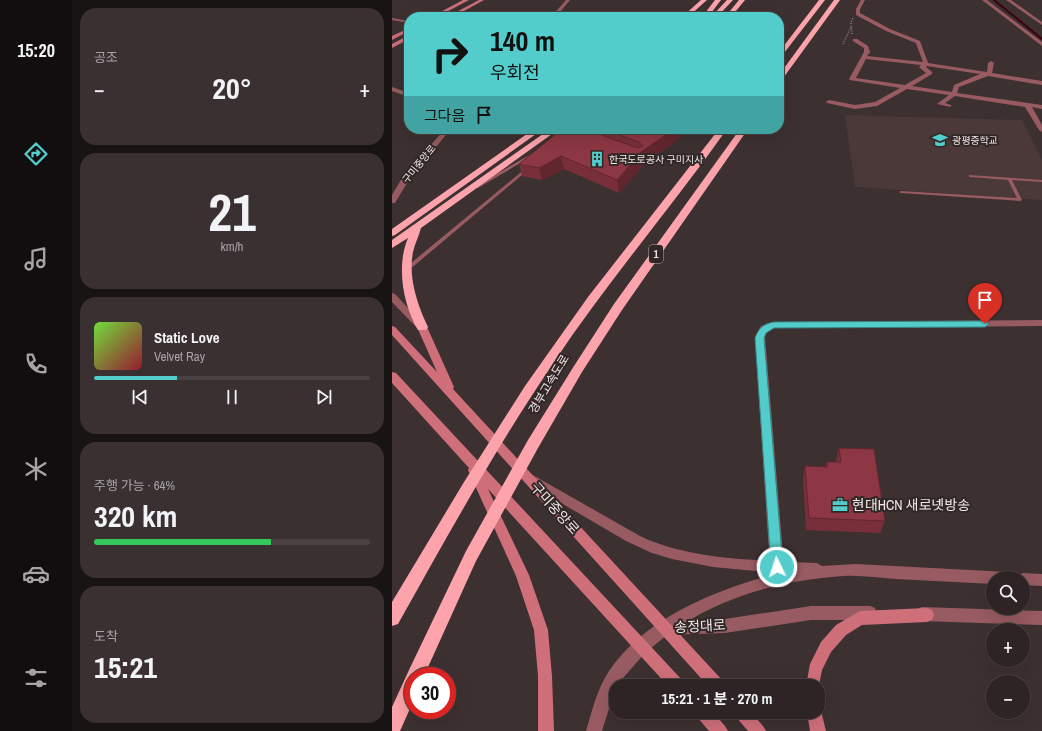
<!DOCTYPE html>
<html lang="ko">
<head>
<meta charset="utf-8">
<style>
  :root { --surface:#2e2425; --page:#3a3032; --text:#f1f3f6; --muted:#a7a4a7; --line:#494142; --accent:#53cdcb }
  body { margin:0; font-family:"Archivo Narrow","Noto Sans KR",sans-serif; background:var(--page); color:var(--text); height:100vh; display:flex; flex-direction:column; font-size:15px; white-space:nowrap }
  * { box-sizing:border-box; margin:0 }
  p { font-size:13px; color:var(--muted) }
  .icon { flex:none; width:22px; height:22px; fill:none; stroke:currentColor; stroke-width:2; stroke-linecap:round; stroke-linejoin:round }
  .map { position:relative; flex:1; overflow:hidden }
  .side { display:flex; flex-direction:column; gap:8px; padding:8px; background:#191414; width:320px }
  .side>* { flex:none }
  .top-card { position:absolute; left:12px; top:12px; width:380px; height:122px; border-radius:16px; box-shadow:0 4px 16px #0002,0 0 0 1px var(--line); background:#53cdcb; color:#111; overflow:hidden }
  .buttons { position:absolute; left:594px; top:571px; display:grid; gap:8px }
  .buttons a { display:grid; place-items:center; width:44px; height:44px; border-radius:50%; background:var(--surface); box-shadow:0 4px 16px #0002,0 0 0 1px var(--line); font-size:20px }
  .speed { position:absolute; left:12px; top:667px; display:flex; gap:8px; font-size:20px; font-weight:700; text-align:center }
  .speed>* { display:grid; place-content:center; width:52px; height:52px; border-radius:50%; background:var(--surface); box-shadow:0 4px 16px #0002,0 0 0 1px var(--line); line-height:1 }
  .speed .limit { border:6px solid #d22; background:#fff; color:#111 }
  .pin { position:absolute; display:grid; place-items:center; width:34px; height:34px; color:#fff; margin:-41px -17px; border-radius:50% 50% 50% 0; rotate:-45deg; box-shadow:0 0 4px #0007 }
  .pin .icon { rotate:45deg }
  .me { position:absolute; width:44px; margin:-22px; rotate:356deg; stroke-linejoin:round; filter:drop-shadow(0 0 3px #0008) }
  .turn { display:flex; align-items:center; gap:14px; height:84px; padding:0 20px; font-size:18px }
  .turn .icon { width:52px; height:52px; stroke-width:2.5 }
  .turn b { display:block; font-size:28px; line-height:34px }
  .then { display:flex; align-items:center; height:38px; padding:0 20px; background:#0003; gap:8px; font-size:15px }
  .big { font-size:30px; font-weight:700; line-height:1.1 }
  .side .card { flex:1; display:flex; flex-direction:column; justify-content:center; gap:6px; min-width:0; padding:0 14px; border-radius:16px; background:var(--page) }
  .side .dial { align-items:center; gap:0 }
  .dial b { font-size:52px; line-height:1 }
  .song { display:flex; align-items:center; gap:12px }
  .cover { width:48px; height:48px; border-radius:6px; background:linear-gradient(135deg,hsl(100 70% 55%),hsl(350 70% 35%)) }
  .played { height:4px; border-radius:2px; background:linear-gradient(90deg,var(--accent) 30%,var(--line) 30%) }
  .keys { display:flex; justify-content:space-around; direction:ltr }
  .heat { display:flex; justify-content:space-between; align-items:center; font-size:22px; direction:ltr }
  .charge { height:6px; border-radius:3px; background:linear-gradient(90deg,#34c759 64%,var(--line) 0) }
  .trip { position:absolute; left:217px; top:679px; width:216px; height:40px; border-radius:16px; background:var(--surface); box-shadow:0 4px 16px #0002,0 0 0 1px var(--line); font-weight:700; line-height:40px; text-align:center }
  main { display:flex; flex:1; min-height:0 }
  .tab-bar { display:flex; flex-direction:column; width:72px; justify-content:space-around; align-items:center; background:#120e0f; color:var(--muted) }
  .tab-bar .icon { width:28px; height:28px }
  .tab-bar .on { color:var(--accent) }
  .tab-bar b { font-size:18px; color:var(--text) }
  .map>svg:first-child { display:block }
  .built { fill:#4b3839 }
  .lines { fill:none; stroke-linecap:round; stroke-linejoin:round }
  .stream { stroke:#3c000e; stroke-width:2 }
  .path { stroke:#8a7f80; stroke-width:1.5; stroke-dasharray:1 1.5; stroke-linecap:butt }
  .service { fill:#975b61; fill-rule:evenodd }
  .minor { fill:#975b61; fill-rule:evenodd }
  .tertiary { fill:#975b61; fill-rule:evenodd }
  .secondary { fill:#ce6f7a; fill-rule:evenodd }
  .motorway { fill:#fca3ab; fill-rule:evenodd }
  .wall { fill:#782f3a }
  .shaded-wall { fill:#62262f }
  .building { fill:#8c3743; stroke:#62262f }
  .route { fill:#53cdcb; stroke:#368584 }
  .labels { text-anchor:middle; dominant-baseline:central; stroke-width:4; stroke-linejoin:round; paint-order:stroke }
  .far-poi-label { font-size:10px; fill:#f0e8e8; stroke:#322727; text-anchor:start }
  .far-street-label { font-size:10px; fill:#f0e8e8; stroke:#322727 }
  .shield { fill:#322727; stroke:#b7aeae; stroke-width:1 }
  .shield-label { font-size:11px; font-weight:bold; fill:#f0e8e8 }
  .street-label { font-size:12px; fill:#f0e8e8; stroke:#322727 }
  .near-poi-label { font-size:14px; fill:#f0e8e8; stroke:#322727; text-anchor:start }
  .near-street-label { font-size:14px; fill:#f0e8e8; stroke:#322727 }
</style>
</head>
<body>
<main>
<nav class="tab-bar">
<b>15:20</b>
<svg class="icon on" aria-label="directions" viewBox="0 0 24 24"><path d="M12 3l9 9-9 9-9-9zM9 14v-3h6M13 9l2 2-2 2"/></svg>
<svg class="icon" aria-label="music" viewBox="0 0 24 24"><path d="M9 18V5l10-2v13"/><circle cx="6" cy="18" r="3"/><circle cx="16" cy="16" r="3"/></svg>
<svg class="icon" aria-label="phone" viewBox="0 0 24 24"><path d="M5 4h4l2 5-3 2q2 4 5 5l2-3 5 2v4C11 20 4 13 5 4z"/></svg>
<svg class="icon" aria-label="climate" viewBox="0 0 24 24"><path d="M12 3v18M4 7l16 10M4 17L20 7"/></svg>
<svg class="icon" aria-label="car" viewBox="0 0 24 24"><path d="M5 17H2v-5l4-1 3-4h7l3 4 3 1v5h-3M9 17h6M6 11h13"/><circle cx="7" cy="17" r="2"/><circle cx="17" cy="17" r="2"/></svg>
<svg class="icon" aria-label="filters" viewBox="0 0 24 24"><path d="M4 7h16M4 17h16"/><circle cx="9" cy="7" r="2"/><circle cx="15" cy="17" r="2"/></svg>
</nav>
<section class="side">
<div class="card"><p>공조</p>
<div class="heat"><a>−</a><b class="big">20°</b><a>+</a></div>
</div>
<div class="card dial"><b>21</b><p>km/h</p></div>
<div class="card">
<div class="song"><i class="cover"></i><div><b>Static Love</b><p>Velvet Ray</p></div></div>
<div class="played"></div>
<div class="keys"><svg class="icon" aria-label="previous" viewBox="0 0 24 24"><path d="M18 5L8 12l10 7zM5 5v14"/></svg><svg class="icon" aria-label="pause" viewBox="0 0 24 24"><path d="M8 5v14M16 5v14"/></svg><svg class="icon" aria-label="next" viewBox="0 0 24 24"><path d="M6 5l10 7-10 7zM19 5v14"/></svg></div>
</div>
<div class="card"><p>주행 가능 · 64%</p><b class="big">320 km</b><div class="charge"></div></div>
<div class="card"><p>도착</p><b class="big">15:21</b></div>
</section>
<div class="map">
<svg width="650" height="731" viewBox="0 0 650 731">
  <rect width="100%" height="100%" fill="#3d3031"/>
  <path class="built" d="M453,115L630,120L650,160V200L463,187Z"/>
  <g class="lines">
    <path class="stream" d="M602,0L650,39"/>
    <path class="path" d="M460,34L459,22L461,18
      M451,44L459,27"/>
    <path class="service" d="M139,154L142,155L86,188H84L82,187Z
      M134,168L137,169L17,270H13L12,269L13,268Z
      M577,175L650,180V182L620,180L630,200L628,201L509,193L507,192L509,191L625,198L616,180L579,177H577Z"/>
    <path class="minor" d="M469,0H473L468,9V13L498,29L528,41L536,63L595,72L596,63L599,61L602,63L600,73L650,81V85L596,76L567,87L565,93L650,105V109L640,107L650,125V132L647,130L633,107L563,96L553,103L559,105V107L545,104L557,95L515,89L485,106L463,109L435,103L434,102L437,100L463,105L483,102L508,88L458,80L457,79L472,52V48L461,41V39H465L476,46L478,52L475,56L531,62L524,43L494,31L464,15V9ZM474,59L529,65L527,67L534,73L513,85L464,78ZM535,66L588,74L562,85L560,92L520,86L540,74V72L534,67Z
      M590,0H595L650,42V46Z
      M614,0H619L650,22V25Z
      M0,18L17,21V23L0,20Z
      M0,87L17,93V97L0,91Z
      M650,320V326L382,328L376,330L373,337L392,567L390,571L385,573L380,571L378,567L363,337L369,326L381,322Z"/>
    <path class="tertiary" d="M174,0H178L164,17H159Z
      M53,129H59L18,178L3,203H0V195L12,175Z
      M0,293L3,294L31,324L33,326L31,328H25L0,302Z
      M139,474L248,536C300,561 369,560 425,563L430,566L464,564L616,572L621,574L623,578H601V584C569,582 536,581 504,579C486,578 469,575 452,576C400,579 342,593 298,620L333,619L419,606H478L483,608L485,613L483,618L478,620H419L333,633L275,635L253,653L224,686L210,731H194C200,711 205,689 217,671C253,617 326,589 386,573L321,567L280,559L260,553L234,541L135,483L133,479L135,475Z
      M631,573L650,574V586L631,585V578H625L626,575Z
      M530,607L650,611V625L530,621L525,619L523,614L525,609Z"/>
    <path class="secondary" d="M71,0H77L45,17H39Z
      M87,0H92L61,17H55Z
      M17,28V31L0,40V36Z
      M17,35V39L0,48V44Z
      M30,324L35,327L62,387L61,389L331,681L333,686H316L0,335V326L3,327L45,372L25,327Z
      M0,372L4,373L291,681L293,686H276L96,489L137,575L156,630L160,676L162,731H146V676L142,630L124,576L76,470L77,468L0,383Z
      M535,608L540,610L542,615L540,620L535,622L470,625L454,635L439,652L430,670L426,691V686H414L418,664L429,642L444,625L468,611Z
      M426,706L428,707L434,731H418L415,712H426Z
      M302,712H321L333,726L336,731H317L305,717Z
      M341,712H359L371,726L374,731H356L344,717Z"/>
    <path class="motorway" d="M309,0H315L296,17H290Z
      M323,0H329L316,17H310Z
      M335,0H341L325,17H319Z
      M347,0H353L339,17H333Z
      M427,0H433L389,57L387,58V52Z
      M442,0H448L389,81L387,82V75Z
      M142,129H151L3,235L0,236V229Z
      M158,129H167L29,228C27,236 23,243 21,252C16,277 25,304 36,327L34,330H26C11,305 4,266 16,238L0,248V240Z
      M327,129H335C279,208 216,281 162,362C105,446 56,535 6,624L0,626V602L72,482L133,386L196,297Z
      M348,129H356L230,310L190,372L146,448L84,561L32,676H21V702L8,731H0V707L17,670L74,551L136,440L182,366L222,304Z"/>
  </g>
  <path class="wall" d="M170,129H294L284,141L252,164L227,193L172,169L150,180L130,176L127,164Z
    M447,448L493,521L488,533L414,530L411,479L413,466L433,467L435,462H444V460Z"/>
  <path class="shaded-wall" d="M283,129H294L284,141L252,164L227,193L225,180L250,151Z
    M169,156L172,169L150,180L147,168Z"/>
  <path class="building" d="M170,129H202L212,136L246,148L251,146L247,142L213,130L211,129H283L250,151L225,180L169,156L147,168L127,164Z
    M447,448L482,449L493,521L417,518L413,466L435,467V462H449Z"/>
  <path class="route" d="M593,321L597,324L593,327L382,328L374,333L372,338L391,567L389,571L385,573L381,571L379,567L363,338C367,328 371,324 382,322Z"/>
  <defs>
    <symbol id="school-bare" viewBox="-9 -9 18 18"><path d="M0-5L7-2L0 1L-7-2ZM-4 1L0 2.5L4 1V4Q0 6-4 4Z" fill="#53cdcb" stroke="#322727" stroke-width="2.5" paint-order="stroke"/></symbol>
    <symbol id="building-bare" viewBox="-9 -9 18 18"><path d="M-4-6H4V6H1V3H-1V6H-4ZM-2.5-4.3h1.7v1.8h-1.7ZM.8-4.3h1.7v1.8H.8ZM-2.5-1h1.7V.8h-1.7ZM.8-1h1.7V.8H.8Z" fill="#53cdcb" stroke="#322727" stroke-width="2.5" paint-order="stroke"/></symbol>
    <symbol id="office-bare" viewBox="-9 -9 18 18"><path d="M-6-3h4V-5.5h4V-3h4V5H-6ZM-1-4.5V-3h2v-1.5ZM-6 0V1H6V0Z" fill="#53cdcb" stroke="#322727" stroke-width="2.5" paint-order="stroke"/></symbol>
  </defs>
  <g fill-rule="evenodd">
    <use href="#school-bare" x="537" y="129" width="22" height="22"/>
    <use href="#building-bare" x="194" y="148" width="22" height="22"/>
    <use href="#office-bare" x="437" y="494" width="22" height="22"/>
  </g>
  <g class="labels">
    <g class="far-poi-label">
      <text x="560" y="140">광평중학교</text>
      <text x="217" y="159">한국도로공사 구미지사</text>
    </g>
    <g class="far-street-label">
      <text transform="translate(27 164) rotate(-51)">구미중앙로</text>
    </g>
    <rect class="shield" x="257" y="245" width="14" height="18" rx="3"/>
    <g class="shield-label">
      <text x="264" y="254">1</text>
    </g>
    <g class="street-label">
      <text transform="translate(157 384) rotate(-59)">경부고속도로</text>
    </g>
    <g class="near-poi-label">
      <text x="460" y="505">현대HCN 새로넷방송</text>
    </g>
    <g class="near-street-label">
      <text transform="translate(163 508) rotate(48)">구미중앙로</text>
      <text transform="translate(308 626) rotate(-3)">송정대로</text>
    </g>
  </g>
</svg>
<div class="buttons">
<a><svg class="icon" aria-label="search" viewBox="0 0 24 24"><circle cx="10" cy="10" r="6"/><path d="M15 15l6 6"/></svg></a>
<a>+</a>
<a>−</a>
</div>
<div class="speed"><div class="limit">30</div></div>
<div class="pin" style="left:593px;top:324px;background:#d93025"><svg class="icon" aria-label="arrive" viewBox="0 0 24 24"><path d="M6 21V4h12l-3 4 3 4H6"/></svg></div>
<svg class="me" style="left:385px;top:567px" viewBox="-20 -20 40 40"><circle r="17" fill="#53cdcb" stroke="#fff" stroke-width="3"/><path d="M0-11L8 9 0 5-8 9z" fill="#fff"/></svg>
<div class="trip">15:21 · 1 분 · 270 m</div>
<div class="top-card">
<div class="turn"><svg class="icon" aria-label="right" viewBox="0 0 24 24"><path d="M7 20v-9h11M14 6l5 5-5 5"/></svg><div><b>140 m</b>우회전</div></div>
<div class="then">그다음<svg class="icon" aria-label="arrive" viewBox="0 0 24 24"><path d="M6 21V4h12l-3 4 3 4H6"/></svg></div>
</div>
</div>
</main>
</body>
</html>
